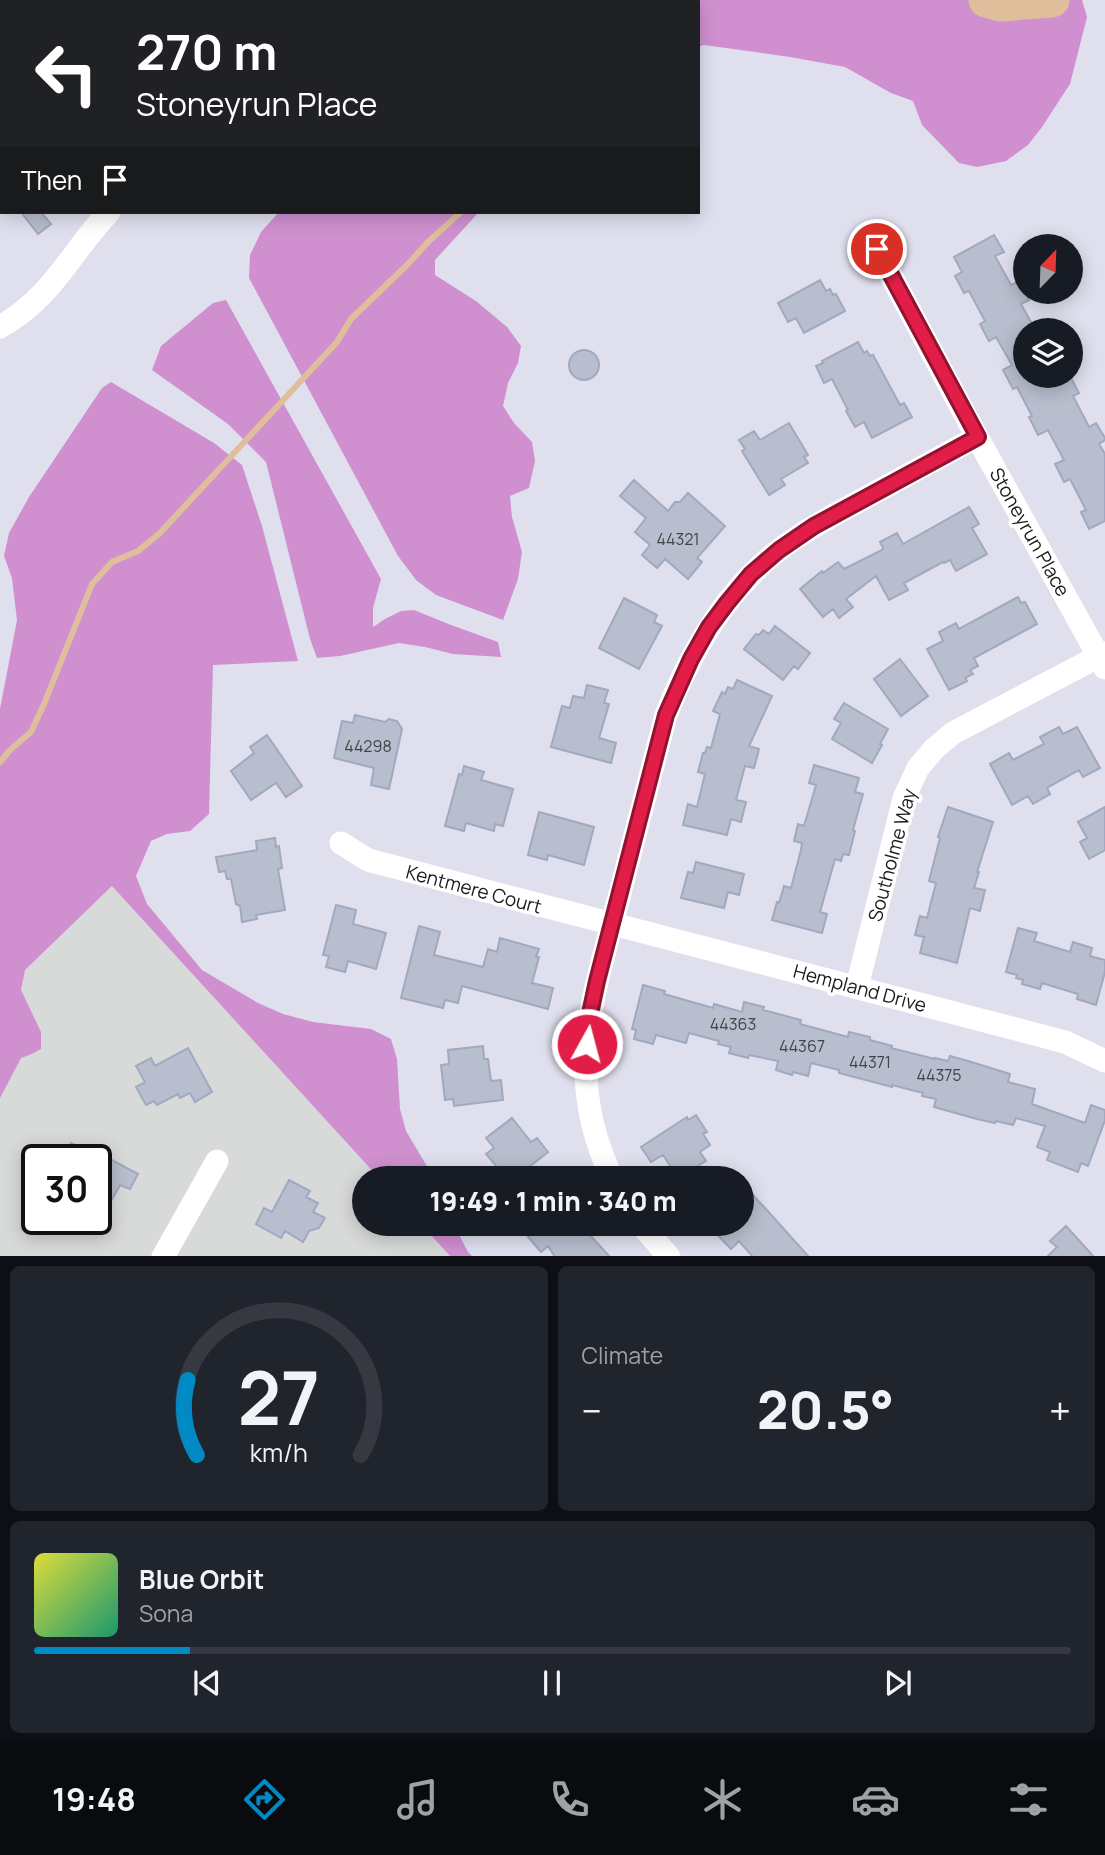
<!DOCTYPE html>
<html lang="en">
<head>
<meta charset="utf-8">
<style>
  :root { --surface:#171b24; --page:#20242c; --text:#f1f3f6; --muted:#9ea1a6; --line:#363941; --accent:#008ac5 }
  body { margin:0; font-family:Manrope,sans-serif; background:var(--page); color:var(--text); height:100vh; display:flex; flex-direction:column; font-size:26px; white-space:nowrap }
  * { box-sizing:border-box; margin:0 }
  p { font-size:23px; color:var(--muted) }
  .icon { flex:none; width:38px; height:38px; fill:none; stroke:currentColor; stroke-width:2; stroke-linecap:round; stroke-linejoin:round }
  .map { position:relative; height:1256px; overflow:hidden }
  .details { display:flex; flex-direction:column; gap:10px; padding:10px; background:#0d0f14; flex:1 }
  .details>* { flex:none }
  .banner { position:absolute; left:0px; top:0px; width:700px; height:214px; box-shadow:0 4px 18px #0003; background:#202124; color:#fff; overflow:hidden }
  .needle { width:46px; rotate:23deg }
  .controls { position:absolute; left:1013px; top:234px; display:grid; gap:14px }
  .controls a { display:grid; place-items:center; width:70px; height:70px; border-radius:50%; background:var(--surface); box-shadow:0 4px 18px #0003; font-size:35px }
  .speed { position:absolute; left:21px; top:1144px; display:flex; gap:14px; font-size:35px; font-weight:700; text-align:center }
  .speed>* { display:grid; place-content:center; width:91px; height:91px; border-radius:50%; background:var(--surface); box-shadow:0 4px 18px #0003; line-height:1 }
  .speed .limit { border:4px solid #111; border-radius:10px; background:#fff; color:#111 }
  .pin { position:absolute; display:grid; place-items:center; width:60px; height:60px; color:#fff; margin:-30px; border:4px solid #fff; border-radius:50%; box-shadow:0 2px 7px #0007 }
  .me { position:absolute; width:77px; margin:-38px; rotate:7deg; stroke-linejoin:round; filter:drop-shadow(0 0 5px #0008) }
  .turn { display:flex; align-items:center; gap:24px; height:147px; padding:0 21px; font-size:32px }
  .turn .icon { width:91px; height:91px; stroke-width:2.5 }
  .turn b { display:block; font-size:49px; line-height:60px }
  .then { display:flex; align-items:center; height:66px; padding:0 21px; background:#0003; gap:14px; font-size:26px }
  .big { font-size:52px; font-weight:800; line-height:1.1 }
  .details .card { flex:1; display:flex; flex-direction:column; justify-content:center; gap:10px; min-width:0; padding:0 24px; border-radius:10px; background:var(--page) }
  .details .dial { align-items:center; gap:0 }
  .dial svg { height:182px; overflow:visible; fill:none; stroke:var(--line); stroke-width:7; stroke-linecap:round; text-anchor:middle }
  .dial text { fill:var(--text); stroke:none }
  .song { display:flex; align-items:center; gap:21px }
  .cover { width:84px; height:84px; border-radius:10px; background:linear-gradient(135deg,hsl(60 70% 55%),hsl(160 70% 35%)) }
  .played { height:7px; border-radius:4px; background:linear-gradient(90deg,var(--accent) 15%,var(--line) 15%) }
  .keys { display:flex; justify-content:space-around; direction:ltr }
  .heat { display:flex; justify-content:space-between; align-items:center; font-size:38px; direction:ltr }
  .details .tiles { flex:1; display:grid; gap:10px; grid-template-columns:1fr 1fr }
  .card:last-child { grid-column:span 2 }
  .trip { position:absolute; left:352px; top:1166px; width:402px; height:70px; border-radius:35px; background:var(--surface); box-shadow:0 4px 18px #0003; font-weight:800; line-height:70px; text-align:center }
  .tabs { display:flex; height:112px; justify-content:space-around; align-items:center; background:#090b0e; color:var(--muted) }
  .tabs .icon { width:49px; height:49px }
  .tabs .selected { color:var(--accent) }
  .tabs b { font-size:32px; color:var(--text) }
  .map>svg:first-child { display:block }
  .residential { fill:#d8d9d9; fill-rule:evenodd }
  .forest { fill:#d090d0 }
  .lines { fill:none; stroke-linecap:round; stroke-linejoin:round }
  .stream { stroke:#dfbf9b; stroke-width:6 }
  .river { stroke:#dfbf9b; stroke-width:35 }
  .building { fill:#b8becd; stroke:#a0a9c0; stroke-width:2 }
  .minor { stroke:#fff; stroke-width:23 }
  .route-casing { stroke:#92132f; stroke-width:18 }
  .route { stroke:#e11d48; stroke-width:12 }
  .labels { text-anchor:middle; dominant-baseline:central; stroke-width:7; stroke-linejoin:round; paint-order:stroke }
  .number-label { font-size:16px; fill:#424448 }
  .street-label { font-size:19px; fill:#1b1b1b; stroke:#fff }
</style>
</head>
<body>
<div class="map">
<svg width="1105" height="1257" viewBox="0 0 1105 1257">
  <rect width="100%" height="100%" fill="#dfdfee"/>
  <path class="residential" d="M0,0H161L153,2H2V153L0,156Z
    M112,886L379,1178H364V1223H420L450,1256L0,1257V994ZM37,1160H96V1220H37Z"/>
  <path class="forest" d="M355,0H1082L1087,17L1070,84L1042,127L1028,145L1006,161L977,167L959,163L922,125L913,101L891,93L845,67L790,57L704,45L698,47V2H354Z
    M279,212H479L435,260V275L476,301L507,327L521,346L518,363L508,383L503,406L514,423L532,442L535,461L529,488L510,496L512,517L522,552L518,579L503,620L436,595L416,580L398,556L249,278L250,255L261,232Z
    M226,300L381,579L373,608V627L385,619L401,611L414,610L451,625L498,642L501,657L453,654L425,647L399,643L340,656L317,658L310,639L266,462L228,424L152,370L161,346L213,303Z
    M111,382L214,443L242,465L262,526L298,661L213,665L209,814L190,831L167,834L151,841L136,876L147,904L202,970L258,1003L283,1014L313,1022L371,1029L391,1039L397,1059L400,1109L406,1131L434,1178H379L112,886L25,970L21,990L41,1032V1049L32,1054L21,1058L0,1098V709L17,620L12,578L4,556L9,533L29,497L102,388Z
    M420,1223H453L468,1252L472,1256H450Z"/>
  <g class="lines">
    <path class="stream" d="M616,2L617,0
      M0,762L10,750L31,732L44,704L92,584L112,562L138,551L159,534L337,342L351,319L408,264L428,242L461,212"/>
    <path class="river" d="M986,0L1000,4L1052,0"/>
  </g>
  <path class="building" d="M21,212H41L51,224L38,234Z
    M994,235L1004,252L995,256L1011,285L1019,281L1029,300L1021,304L1036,331H1026V376H1070L1079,393L1073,396L1089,427L1096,423L1105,438V440L1099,444L1105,454V521L1089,529L1081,512L1086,510L1070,479L1064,482L1055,464L1064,460L1048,430L1038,435L1029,417L1032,416L1017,387L1013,389L1003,370L1012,365L996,337L989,341L980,324L985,321L969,291L964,293L955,276L962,272L954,257Z
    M820,280L826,291L830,289L833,295L836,294L845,311L804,333L796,318L788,322L778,303Z
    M858,342L864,353L867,351L870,356L873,355L900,405L904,403L912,417L872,438L864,422L855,427L846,411L848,410L832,379L824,383L816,366L823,363L822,361Z
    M569 365a15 15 0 1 1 30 0a15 15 0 1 1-30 0Z
    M789,423L808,455L804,457L808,463L781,479L785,485L769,495L742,451L745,449L739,440L754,431L760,440Z
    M634,480L668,511L675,502H680L688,493L725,526L697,558L702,562L688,579L665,559L657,568L642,555L650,545L635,532L646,518L620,496Z
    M969,507L979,524L972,528L987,554L956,571L950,560L944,563L943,562L904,583L908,590L889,600L876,576L846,599L853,607L839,618L833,609L823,617L800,589L822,571L823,573L838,562L844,569L882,550L883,548L880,542L897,533L903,544Z
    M1018,597L1021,603L1025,602L1037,624L974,658L978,666L970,670L973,674L965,678L967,681L949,690L927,649L943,641L939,632L956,623L959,629Z
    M624,598L657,615L654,622L662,626L639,669L599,648Z
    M775,626L810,653L798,669L794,666L783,680L744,649L756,634L759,635L763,630L769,634Z
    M900,659L928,696L901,716L874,679Z
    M737,680L772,696L749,746L759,749L754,768L745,766L736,800L746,802L741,822L731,819L727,835L683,825L688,804L697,807L705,774L698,772L703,753H705L707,747L711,748L720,714L713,711L722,692L725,694L728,687L733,689Z
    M587,685L608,690L604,703L609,704L599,738L616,743L611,763L551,747L562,706L570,708L573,696L584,698Z
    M844,703L888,729L880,744L882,745L872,763L832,739L841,723L834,719Z
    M355,715L385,722L389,719L397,721L402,729L389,789L371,785L374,768L334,758L342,721L353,723Z
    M1059,727L1063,734L1077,727L1100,768L1083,777L1079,770L1047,788L1050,794L1033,804L1028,796L1012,805L990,764L1009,753L1013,760L1044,744L1040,737Z
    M267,735L302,786L286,797L276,783L251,800L231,771L254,753L250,747Z
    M814,765L859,778L855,792L863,794L853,830L855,831L849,855L843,854L841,861L835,859L820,912L827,914L822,933L772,920L777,902L779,903L784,886L791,888L801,850L802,843L794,841L798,824L804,826L816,785L809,783Z
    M464,766L484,772L481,780L513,789L503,826L495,824L494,831L466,823L464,831L445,826L459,774L462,775Z
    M948,807L993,822L977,872H979L974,888L985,890L980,911L970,908L957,963L920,953L924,937L915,935L920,916L927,918L936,883L929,881L940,838L938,837Z
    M1105,807V850L1089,859L1080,842L1087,838L1078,822Z
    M539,812L594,827L584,865L548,855L547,860L528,855Z
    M275,838L276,847L279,846L282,868L278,869L285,910L256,915L257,919L242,922L240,906L236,904L231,879H227L225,871L219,872L216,857L257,850L256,841Z
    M696,862L744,874L739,895L728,892L724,908L681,898L688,872L693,873Z
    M336,905L356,910L353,924L386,933L376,969L348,961L345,972L326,967L329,956L323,955Z
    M419,926L440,932L434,955L483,967L488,949L497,952L500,938L539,949L536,957H539L532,983L553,988L548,1009L462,986L458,1003L445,1000L443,1008L401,998Z
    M1018,928L1037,933L1034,941L1070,952L1073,942L1092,948L1090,956L1105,960V972L1096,1005L1077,999L1078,994L1042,983L1040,989L1022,984L1023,980L1016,978L1017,975L1006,972Z
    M643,985L665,991L664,994L713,1008L714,1004L742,1012L744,1002L764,1007L763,1010L801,1020L800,1024L848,1037L849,1032L870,1037V1040L892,1046L891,1048L935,1059V1058L948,1061L950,1056L968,1061L1010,1074L1008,1082L1035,1089L1032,1104L1085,1123L1091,1105L1105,1110V1120L1088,1166L1081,1163L1078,1172L1047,1160L1050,1152L1037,1147L1045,1126L1016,1118L1013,1125L996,1121L995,1123L977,1119L934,1107L936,1099L922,1096L923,1093L892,1085V1087L839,1073V1070L811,1063L808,1076L793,1072L792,1075L776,1070L778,1061L749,1055L748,1058L729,1053L731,1047L718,1044L719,1041L689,1033L686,1043L656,1035L653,1044L634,1039L636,1030L632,1029Z
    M483,1046L484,1059H488L491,1081L501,1080L503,1100L454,1106L453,1099L445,1100L441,1065L449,1064L448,1050Z
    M188,1048L212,1092L195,1102L190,1093L180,1098L178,1094L157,1105L154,1101L146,1105L136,1087L145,1082L136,1066L151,1058L155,1066Z
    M696,1115L707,1132L703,1134L710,1145L700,1152L706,1161L678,1178L663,1155L651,1162L641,1147L687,1117L688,1120Z
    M512,1118L531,1142L537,1138L548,1152L515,1178H484L498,1168L486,1154L494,1148L486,1138Z
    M71,1143L110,1163L112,1160L138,1174L130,1189L120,1185L110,1203L96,1195V1160H62Z
    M289,1180L310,1191L306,1197L318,1203L313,1212L325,1218L319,1228L309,1231L303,1242L285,1231L281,1238L256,1224L264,1208L272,1212Z
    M751,1193L765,1208L809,1257H753L739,1241L731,1249L706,1223H742V1202Z
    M528,1223H579L610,1257H555L548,1246L541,1252L528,1237L535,1232Z
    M1066,1226L1094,1257H1047L1057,1247L1050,1241Z"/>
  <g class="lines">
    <path class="minor" d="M877,249L977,437L1105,668
      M0,327C53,297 70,253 109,212
      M341,843L368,860L1065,1042L1105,1061
      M857,987L904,798L918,768L934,749L953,733L1105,653
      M612,1178C563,1075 593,999 619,897C635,836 651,775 666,715C686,664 712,614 751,575C783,541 825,520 865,498C903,477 940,457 977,437
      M640,1223L669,1257
      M163,1257L217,1161"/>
  </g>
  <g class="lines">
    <defs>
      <path id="route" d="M587,1044L591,1009L597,981L666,715L691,659L709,627L727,603L751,574L779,550L814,526L978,437L877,249"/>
    </defs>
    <use href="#route" class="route-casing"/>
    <use href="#route" class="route"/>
  </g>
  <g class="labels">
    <g class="number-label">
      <text x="678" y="539">44321</text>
      <text x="368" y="746">44298</text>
      <text x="733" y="1024">44363</text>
      <text x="802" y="1046">44367</text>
      <text x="870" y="1062">44371</text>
      <text x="939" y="1075">44375</text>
    </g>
    <g class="street-label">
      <text transform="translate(1030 532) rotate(61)">Stoneyrun Place</text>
      <text transform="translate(892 855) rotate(-75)">Southolme Way</text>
      <text transform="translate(474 889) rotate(15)">Kentmere Court</text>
      <text transform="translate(860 988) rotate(15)">Hempland Drive</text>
    </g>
  </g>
</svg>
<div class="controls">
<a><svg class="needle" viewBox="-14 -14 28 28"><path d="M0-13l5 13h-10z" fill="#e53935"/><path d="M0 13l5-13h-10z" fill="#9ea1a6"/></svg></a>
<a><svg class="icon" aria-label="layers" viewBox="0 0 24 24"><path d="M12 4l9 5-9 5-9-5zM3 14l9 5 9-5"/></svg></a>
</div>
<div class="speed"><div class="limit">30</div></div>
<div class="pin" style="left:877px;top:249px;background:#d93025"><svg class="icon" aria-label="arrive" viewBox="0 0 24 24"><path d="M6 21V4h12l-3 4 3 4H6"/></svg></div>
<svg class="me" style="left:587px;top:1044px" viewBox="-20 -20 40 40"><circle r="17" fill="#e11d48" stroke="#fff" stroke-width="3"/><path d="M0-11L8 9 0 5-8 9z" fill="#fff"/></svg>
<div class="trip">19:49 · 1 min · 340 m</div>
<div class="banner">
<div class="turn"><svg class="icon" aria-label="left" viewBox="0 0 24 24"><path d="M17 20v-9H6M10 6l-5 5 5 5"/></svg><div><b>270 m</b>Stoneyrun Place</div></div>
<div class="then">Then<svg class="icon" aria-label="arrive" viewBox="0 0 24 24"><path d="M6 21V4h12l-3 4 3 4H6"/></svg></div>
</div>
</div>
<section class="details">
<div class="tiles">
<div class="card dial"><svg viewBox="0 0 100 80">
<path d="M14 69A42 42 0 1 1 86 69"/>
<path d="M14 69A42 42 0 0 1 10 36" stroke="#008ac5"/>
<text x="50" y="56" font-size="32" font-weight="700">27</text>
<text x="50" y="72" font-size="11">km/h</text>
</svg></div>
<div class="card"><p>Climate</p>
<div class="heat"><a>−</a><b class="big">20.5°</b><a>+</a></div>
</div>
<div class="card">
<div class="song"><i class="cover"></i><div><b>Blue Orbit</b><p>Sona</p></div></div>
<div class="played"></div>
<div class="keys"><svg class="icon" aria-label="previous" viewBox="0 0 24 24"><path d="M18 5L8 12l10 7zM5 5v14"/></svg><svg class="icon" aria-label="pause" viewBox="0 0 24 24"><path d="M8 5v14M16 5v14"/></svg><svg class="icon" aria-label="next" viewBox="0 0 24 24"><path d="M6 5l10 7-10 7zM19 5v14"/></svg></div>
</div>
</div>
</section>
<nav class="tabs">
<b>19:48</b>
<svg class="icon selected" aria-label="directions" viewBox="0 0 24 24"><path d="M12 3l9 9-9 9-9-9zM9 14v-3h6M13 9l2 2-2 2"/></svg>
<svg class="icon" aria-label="music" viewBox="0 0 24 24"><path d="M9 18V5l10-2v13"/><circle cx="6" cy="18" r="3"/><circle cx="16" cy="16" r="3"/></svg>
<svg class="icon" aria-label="phone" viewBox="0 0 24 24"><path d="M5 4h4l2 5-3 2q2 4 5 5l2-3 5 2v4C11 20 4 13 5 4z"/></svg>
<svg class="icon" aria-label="climate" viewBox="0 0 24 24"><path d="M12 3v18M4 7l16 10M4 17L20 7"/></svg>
<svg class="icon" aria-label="car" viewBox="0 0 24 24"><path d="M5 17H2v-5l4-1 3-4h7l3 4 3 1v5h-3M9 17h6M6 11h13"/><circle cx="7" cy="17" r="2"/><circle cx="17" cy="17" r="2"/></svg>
<svg class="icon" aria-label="filters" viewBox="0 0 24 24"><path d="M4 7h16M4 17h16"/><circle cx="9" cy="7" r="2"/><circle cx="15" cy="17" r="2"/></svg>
</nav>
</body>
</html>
